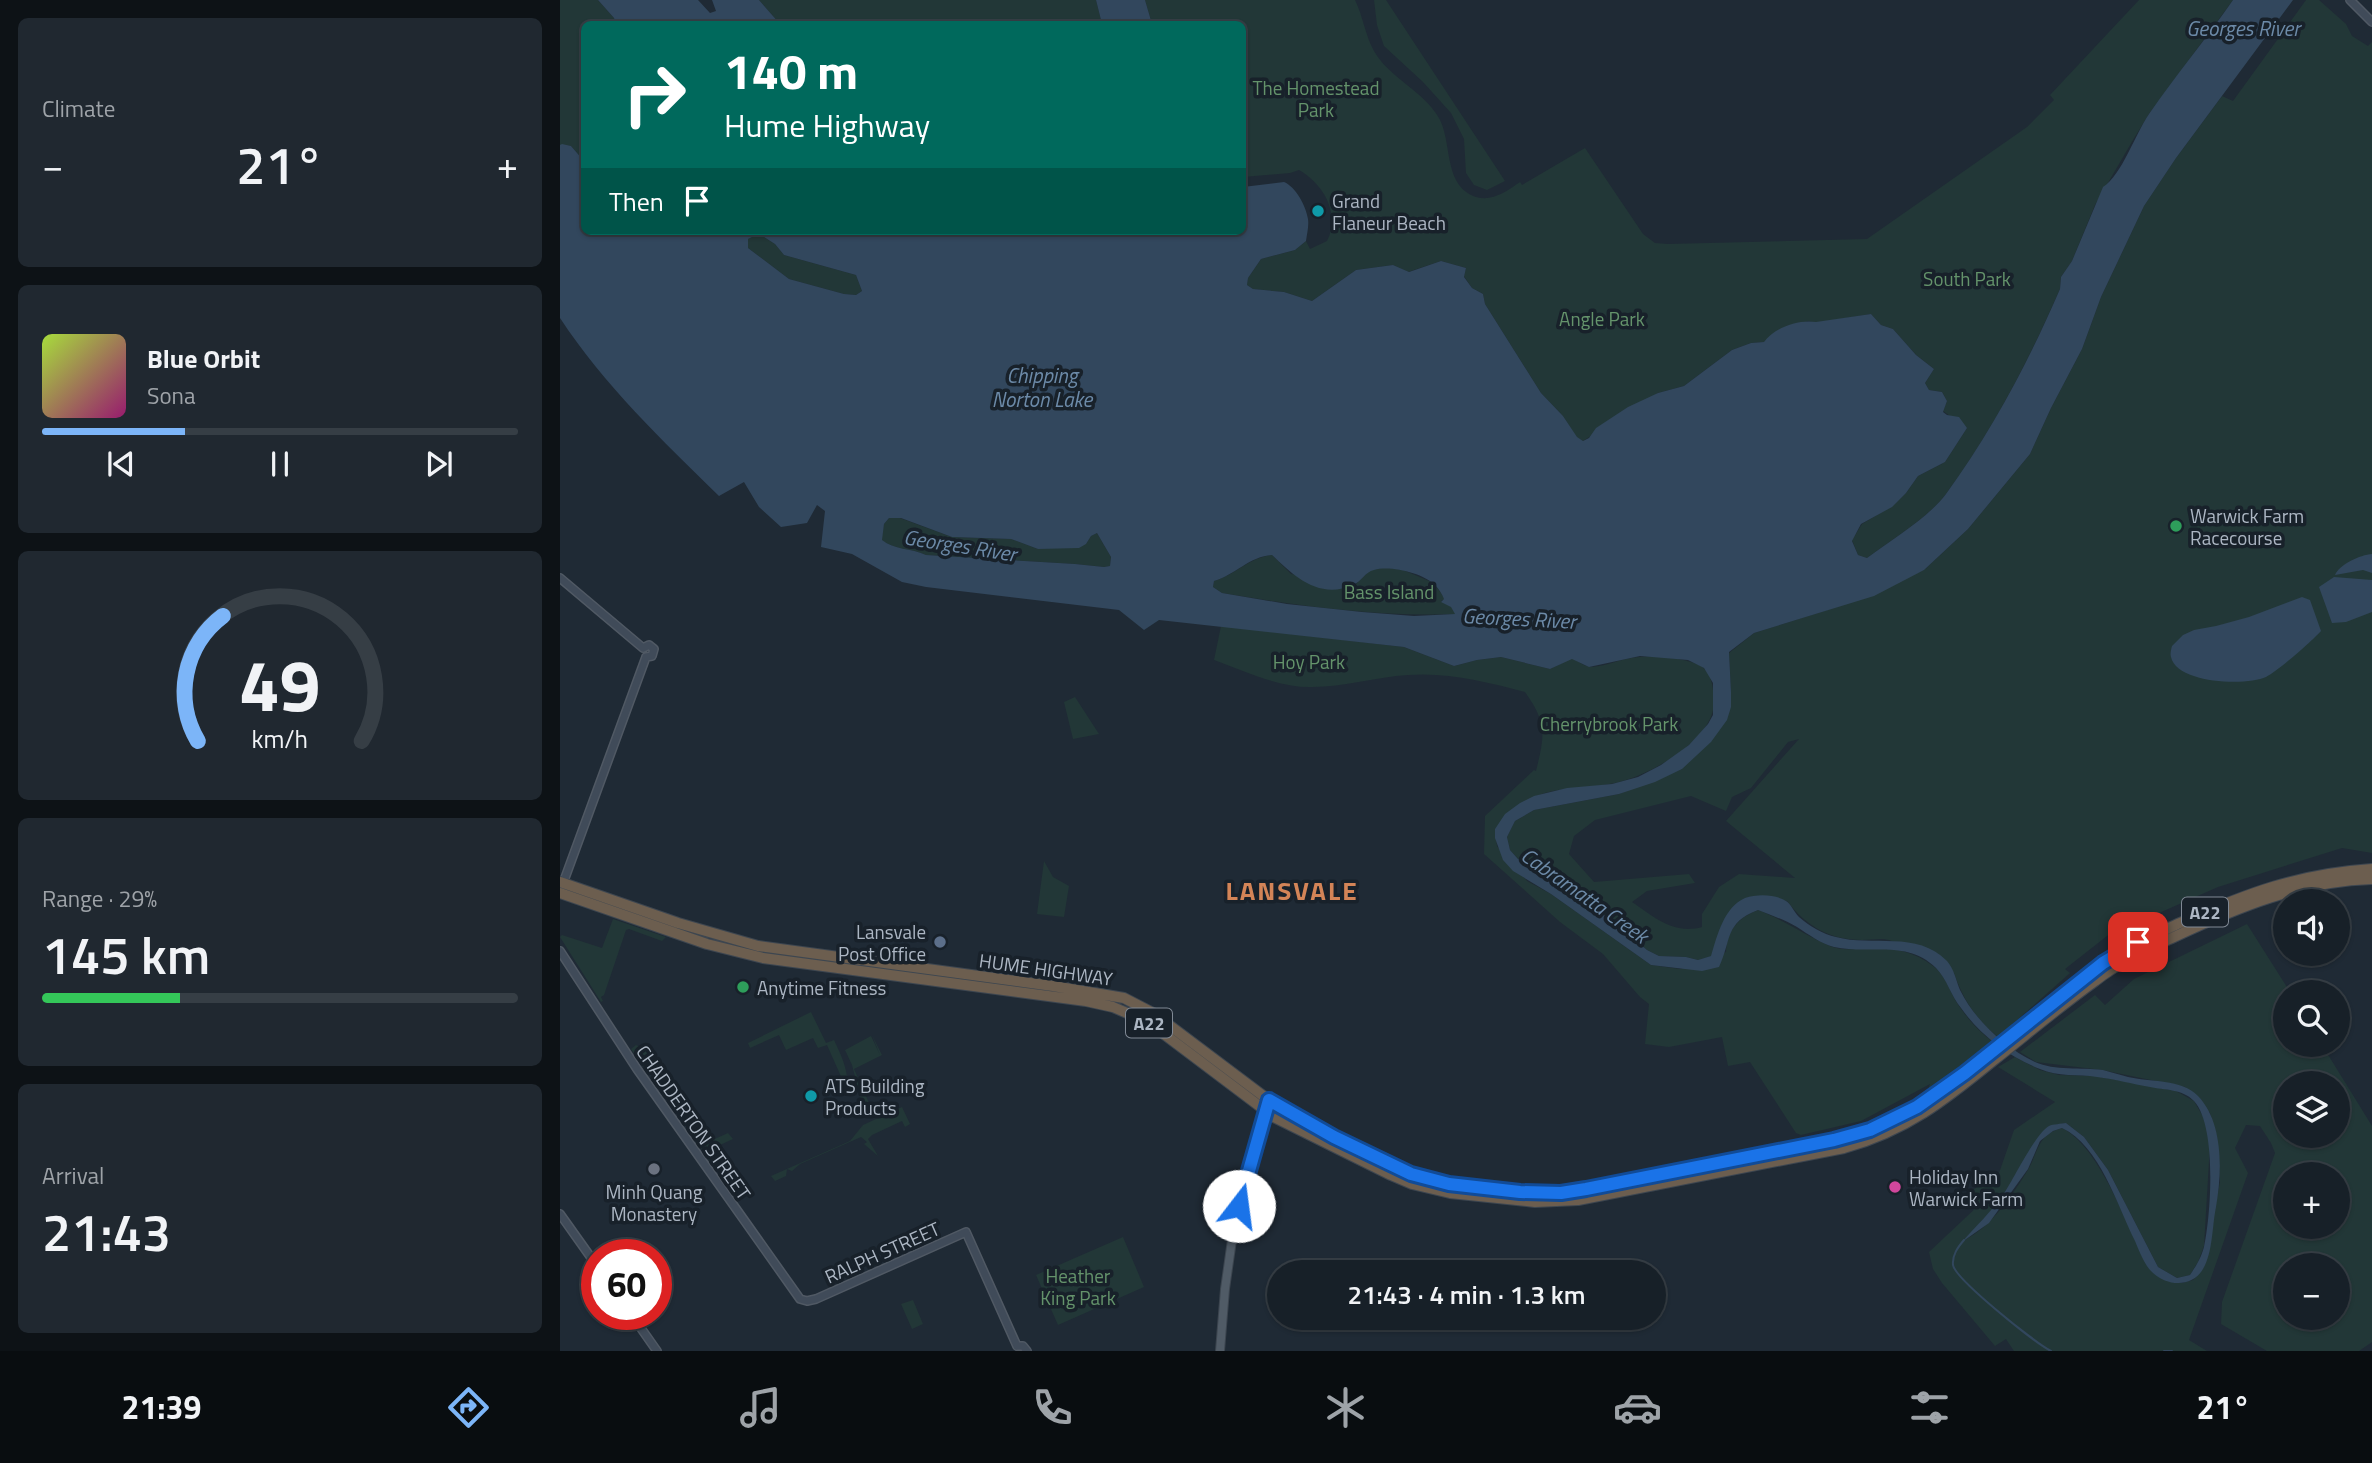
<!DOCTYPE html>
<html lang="en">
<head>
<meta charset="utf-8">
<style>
  :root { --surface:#172028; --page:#202830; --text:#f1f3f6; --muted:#9ea3a8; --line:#363e45; --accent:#7cb5f8 }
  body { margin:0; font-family:"Titillium Web",sans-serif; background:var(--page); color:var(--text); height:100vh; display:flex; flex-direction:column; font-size:26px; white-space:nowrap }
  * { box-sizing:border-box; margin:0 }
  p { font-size:23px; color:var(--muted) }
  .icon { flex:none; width:38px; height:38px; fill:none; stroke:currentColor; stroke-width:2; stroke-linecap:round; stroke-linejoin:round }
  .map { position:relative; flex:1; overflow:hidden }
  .details { display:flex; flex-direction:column; gap:18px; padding:18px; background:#0d1216; width:560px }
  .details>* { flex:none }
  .hud { position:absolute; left:21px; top:21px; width:665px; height:214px; border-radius:10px; box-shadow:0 2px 5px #0004,0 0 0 2px var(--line); background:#00695c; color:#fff; overflow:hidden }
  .tools { position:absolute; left:1713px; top:889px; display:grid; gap:14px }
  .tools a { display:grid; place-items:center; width:77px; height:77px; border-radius:50%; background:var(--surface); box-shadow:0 2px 5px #0004,0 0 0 2px var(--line); font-size:35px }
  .speed { position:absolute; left:21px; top:1239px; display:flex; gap:14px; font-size:35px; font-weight:700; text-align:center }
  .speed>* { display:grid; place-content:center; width:91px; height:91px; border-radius:50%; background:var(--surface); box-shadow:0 2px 5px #0004,0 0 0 2px var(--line); line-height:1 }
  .speed .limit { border:10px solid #d22; background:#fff; color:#111 }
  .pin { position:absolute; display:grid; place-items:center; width:60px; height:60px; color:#fff; margin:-30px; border-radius:14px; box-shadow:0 4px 10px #0006 }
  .me { position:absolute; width:77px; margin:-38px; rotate:15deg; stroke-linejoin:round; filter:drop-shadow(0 0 5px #0008) }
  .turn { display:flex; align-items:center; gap:24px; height:147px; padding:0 28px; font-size:32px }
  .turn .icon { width:91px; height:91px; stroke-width:2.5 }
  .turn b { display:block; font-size:49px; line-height:60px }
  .then { display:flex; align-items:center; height:66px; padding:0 28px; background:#0003; gap:14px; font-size:26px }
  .big { font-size:52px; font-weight:600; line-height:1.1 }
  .details .widget { flex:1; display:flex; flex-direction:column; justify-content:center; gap:10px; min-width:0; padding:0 24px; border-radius:10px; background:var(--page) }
  .details .dial { align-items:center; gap:0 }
  .dial svg { height:182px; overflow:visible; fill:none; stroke:var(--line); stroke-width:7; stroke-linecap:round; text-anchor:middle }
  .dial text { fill:var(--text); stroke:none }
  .song { display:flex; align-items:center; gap:21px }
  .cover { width:84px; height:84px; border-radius:10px; background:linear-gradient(135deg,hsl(80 70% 55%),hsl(320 70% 35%)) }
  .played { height:7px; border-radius:4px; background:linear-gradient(90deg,var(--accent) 30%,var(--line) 30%) }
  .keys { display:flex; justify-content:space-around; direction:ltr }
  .heat { display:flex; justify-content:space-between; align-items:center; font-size:38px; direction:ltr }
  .charge { height:10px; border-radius:5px; background:linear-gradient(90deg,#34c759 29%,var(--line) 0) }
  .trip { position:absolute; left:707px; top:1260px; width:399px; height:70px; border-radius:35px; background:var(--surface); box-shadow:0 2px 5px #0004,0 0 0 2px var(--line); font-weight:600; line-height:70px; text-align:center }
  .tabs { display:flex; height:112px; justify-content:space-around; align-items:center; background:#090d10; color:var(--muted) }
  .tabs .icon { width:49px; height:49px }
  .tabs .on { color:var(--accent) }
  .tabs b { font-size:32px; color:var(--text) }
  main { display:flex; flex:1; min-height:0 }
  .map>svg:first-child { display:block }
  .green { fill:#223737; fill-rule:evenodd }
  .water { fill:#32475d; fill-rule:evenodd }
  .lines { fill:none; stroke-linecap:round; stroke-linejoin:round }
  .stream { stroke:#32475d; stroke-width:2 }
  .secondary-casing { stroke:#505964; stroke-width:10 }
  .primary-casing { stroke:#3c454f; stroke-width:10 }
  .highway-casing { stroke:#3d4650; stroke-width:12 }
  .secondary { stroke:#404b59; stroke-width:7 }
  .primary { stroke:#505b66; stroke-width:8 }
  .highway { stroke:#6c5e4f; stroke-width:10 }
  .route-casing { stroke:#114b97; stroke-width:18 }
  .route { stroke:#1a73e8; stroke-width:12 }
  .culture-dot { fill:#0f9aa8; stroke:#18212a; stroke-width:2.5 }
  .leisure-dot { fill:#2e9e5b; stroke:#18212a; stroke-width:2.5 }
  .service-dot { fill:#5c6f8a; stroke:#18212a; stroke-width:2.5 }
  .worship-dot { fill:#6b7280; stroke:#18212a; stroke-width:2.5 }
  .hotel-dot { fill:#d1479c; stroke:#18212a; stroke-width:2.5 }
  .labels { text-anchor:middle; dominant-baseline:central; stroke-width:7; stroke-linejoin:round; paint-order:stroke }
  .shield { fill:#18212a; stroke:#808995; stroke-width:2 }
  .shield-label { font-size:18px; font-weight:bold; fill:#acb6c3 }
  .park-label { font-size:19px; fill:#64936b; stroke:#18212a }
  .poi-label { font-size:19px; fill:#acb6c3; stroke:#18212a; text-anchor:start }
  .street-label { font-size:19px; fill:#acb6c3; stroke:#18212a }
  .water-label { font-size:21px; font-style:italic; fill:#6c8aa8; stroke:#18212a }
  .district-label { font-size:26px; font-weight:bold; letter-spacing:2px; fill:#d38457; stroke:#18212a }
</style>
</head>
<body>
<main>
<section class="details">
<div class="widget"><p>Climate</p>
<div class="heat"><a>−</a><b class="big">21°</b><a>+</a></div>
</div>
<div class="widget">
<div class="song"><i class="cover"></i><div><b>Blue Orbit</b><p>Sona</p></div></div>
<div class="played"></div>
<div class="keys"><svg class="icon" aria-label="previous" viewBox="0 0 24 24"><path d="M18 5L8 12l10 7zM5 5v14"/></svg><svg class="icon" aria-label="pause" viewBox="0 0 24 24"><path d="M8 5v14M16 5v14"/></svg><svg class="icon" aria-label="next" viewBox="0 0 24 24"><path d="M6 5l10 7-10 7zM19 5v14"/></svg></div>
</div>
<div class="widget dial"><svg viewBox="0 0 100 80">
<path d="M14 69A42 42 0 1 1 86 69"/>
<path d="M14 69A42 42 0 0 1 25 14" stroke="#7cb5f8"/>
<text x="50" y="56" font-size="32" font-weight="700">49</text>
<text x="50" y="72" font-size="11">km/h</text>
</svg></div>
<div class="widget"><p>Range · 29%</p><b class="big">145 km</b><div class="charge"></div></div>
<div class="widget"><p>Arrival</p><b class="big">21:43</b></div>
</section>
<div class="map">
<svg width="1812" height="1351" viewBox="0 0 1812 1351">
  <rect width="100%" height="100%" fill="#1f2a35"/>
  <path class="green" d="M0,0H38L54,18L56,24H24V91C18,103 24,113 24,125C25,137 24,149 24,161L11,146L0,145Z
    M199,0H536L542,24H220Z
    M585,0H795C803,16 805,35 814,51C828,76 859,89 875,112C895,137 880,184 916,197C932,202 947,191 960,182L962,185L1025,148L1083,234L1095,243L1108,244L1307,239L1467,127L1494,100L1490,95L1579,0H1673L1589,114L1573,140L1535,205L1512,261L1501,277L1500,289C1468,362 1433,430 1386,494C1369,517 1330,541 1307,558L1298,555L1292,540L1302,524L1332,506L1346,493L1358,476L1385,462L1407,428L1383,411L1387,401L1382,392L1369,390L1365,383L1374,369L1356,355L1333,329L1321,325L1311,314L1256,323L1248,321L1204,342L1191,343L1172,350L1124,386L1098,393L1023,441L1017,438L1003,416L981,393L925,304L923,294L912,288L904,276L906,268L881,261L848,272L833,265L796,270L752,301L724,292L693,289L687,285L688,278L701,259L735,250L746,241L750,249L767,241C781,213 763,184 739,170L730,173L683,177L682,24H592Z
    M814,0H826L945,181L927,190L914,185L906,173L904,139L891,113L863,82L824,46L817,25Z
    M1746,0H1759L1786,24L1792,36L1808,46L1812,42V853L1782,848L1658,887L1547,936L1505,969L1510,973L1438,1037C1416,1020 1403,999 1394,973C1375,963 1349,946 1329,940C1321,938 1311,940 1302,940C1270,940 1246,926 1227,901L1186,898L1156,942L1152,956L1138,960L1126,957L1099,956L1087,950L1058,925L984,872L958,859L950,850L947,837L955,821L974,810L1059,794L1122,769L1171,692L1169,653L1194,633L1286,604L1364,570L1408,529L1470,454L1491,408L1522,349L1541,297L1584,206L1616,158L1662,96L1673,101ZM1239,739L1166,821L1235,878L1179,874L1159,887L1142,914V927C1114,935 1094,917 1072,902L1087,891L1135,883L1129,874L1034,882L1009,854L1014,836L1035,820L1131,796L1166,811L1172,797L1191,788L1228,742Z
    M196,235L204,237L215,244L224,255L296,275L302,291L296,295L284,294L229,279L188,248V239Z
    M329,518H340L392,537L451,539L478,549L526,544L531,536L537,533L551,557L550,566L544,567L515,564L366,555C351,548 334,550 321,540L324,524Z
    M712,555L731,574L796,584L810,570L826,567L843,570L874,583L885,599L881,601L892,607L896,614C817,617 739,606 662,593L653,587L654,581C675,575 690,557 712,555Z
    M661,626L844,647L894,666L917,660L941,657L990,669L1012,658C1018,661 1025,667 1032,667C1047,666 1063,658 1079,657C1095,655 1127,658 1141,666C1152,673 1153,688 1154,699C1157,740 1088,776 1055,783C1028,789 1002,786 976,796C959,802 948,816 935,829L937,846L967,881L991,894L1091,965L1120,969L1166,952C1167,930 1178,918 1198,910C1224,920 1246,936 1270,946C1281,951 1295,949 1307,948C1331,947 1353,951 1373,966C1386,975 1390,993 1399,1006C1408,1019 1419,1032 1432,1041L1367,1092L1370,1084L1301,1121L1241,1135L1236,1133L1190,1062L1168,1066L1162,1037L1109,1047L1085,1044L1089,1004L1080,997L1043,954L1000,922L924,854L925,816L974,770L976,771C985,735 987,723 965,692C927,682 888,672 848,675C816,677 784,687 752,687C720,688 684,671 654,660Z
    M515,697L539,734L513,739L504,702Z
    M484,861L493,877L509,886L504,917L477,914Z
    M53,919L106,937L102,941L69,929L66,930L44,995L41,997L43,1001L41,1002L0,937L2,935L42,948Z
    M1687,924L1730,992H1726V1045H1762L1812,1126V1342L1799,1351H1707L1661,1324L1662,1302L1715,1153L1711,1143L1700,1126L1686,1125L1675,1148L1688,1173L1629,1340L1647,1351H1454L1446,1339L1435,1346L1382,1283L1373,1269L1369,1252L1419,1205L1408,1193L1439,1173L1454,1130L1495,1102L1438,1067L1455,1057L1480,1070L1499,1075L1536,1076L1616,1091L1634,1101L1646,1122L1650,1144L1644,1246L1638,1262L1630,1275L1617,1278L1598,1267L1548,1170L1524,1137L1506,1123L1490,1126L1441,1198L1425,1219L1404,1240C1431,1228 1454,1193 1469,1168C1479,1149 1478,1135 1502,1128C1542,1148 1569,1234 1593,1273L1622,1283L1633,1280L1643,1269L1660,1182L1657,1137L1650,1113L1625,1087L1542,1070L1476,1062L1460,1052L1535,995L1545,1005L1574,979ZM1726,1083H1778V1136H1726ZM1726,1174H1778V1227H1726ZM1726,1265H1778V1318H1726Z
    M251,1012L266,1043L274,1040C282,1057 289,1071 287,1090L267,1045L258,1048L253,1038L226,1050L219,1035L190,1048L188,1043Z
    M312,1035L322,1055L294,1069L314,1114L313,1116L310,1109L304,1111L292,1065L285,1050L311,1036L320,1055Z
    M76,1045C84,1048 88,1055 97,1057L90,1075L71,1049Z
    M342,1107L350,1124L345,1127L342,1121L312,1135L308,1139L318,1156L304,1144L307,1142L301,1137L240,1164L232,1171L227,1169L226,1176L215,1181L211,1176L290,1141L303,1125Z
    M168,1133L173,1139L160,1145L170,1166L157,1172L139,1146Z
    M563,1237L584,1287L498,1325L476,1275Z
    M353,1300L363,1324L352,1329L341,1304Z"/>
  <path class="water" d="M38,0H138L150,13L156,11L152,0H199L220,24H56L54,18Z
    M536,0H585L592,24H542Z
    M1673,0H1733L1616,158L1584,206L1541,297L1522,349L1491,408L1470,454L1408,529L1364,570L1314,596L1194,633L1169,652L1171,692V707L1167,720L1151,742L1122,769L1095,782L1059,794L974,810L955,821L947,837L950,850L958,859L984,872L1058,925L1087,950L1099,956L1126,957L1138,960L1151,956C1157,936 1164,907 1185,898C1197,894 1215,894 1226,901C1231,904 1234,912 1239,917C1249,926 1263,934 1276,937C1312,947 1357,930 1387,961C1394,969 1396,980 1400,990C1414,1019 1445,1048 1475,1062C1495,1071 1521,1067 1543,1070C1551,1072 1560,1075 1568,1077C1589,1082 1622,1079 1638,1096C1664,1123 1662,1173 1656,1207C1652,1226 1653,1252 1643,1269C1633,1287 1608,1287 1593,1273C1585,1266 1579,1251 1575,1241C1557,1205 1540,1146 1502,1128L1493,1131L1480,1141L1468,1169L1429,1223L1402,1242C1416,1226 1431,1212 1443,1195C1454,1179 1475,1134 1489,1126C1493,1124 1501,1124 1506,1123L1524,1137L1548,1170L1598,1267L1617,1278L1630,1275C1636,1266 1641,1258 1644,1247C1651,1215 1657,1126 1634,1101C1623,1089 1604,1090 1590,1087C1572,1084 1555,1079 1537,1077C1518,1074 1498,1077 1480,1069C1449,1057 1420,1035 1401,1008C1391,996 1387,979 1376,968C1347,939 1309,955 1274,947C1261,944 1248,934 1237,927C1225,920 1211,915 1198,910C1164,923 1172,940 1159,967L1142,971L1091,965L991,894L953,871L943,860L935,838V829L945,814L960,803L974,796L1007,788L1052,784L1078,777L1101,765L1129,745L1148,724L1153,715V683L1144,668L1128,660L1080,656L1029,667L1012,659L990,669L941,657L917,660L894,666L844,647L599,620L584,630L559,610L366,587L342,582L292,554L261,547L265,511L257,505L247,523L221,527L199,507L184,482L159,496C102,440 44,385 0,318V145L2,144L11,146L24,161V231H682L683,187L724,182C736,187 746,206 748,219C749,226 747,234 746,241L735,250L701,259L688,278L687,285L693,289L724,292L752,301L796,270L833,265L849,272L881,261L906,268L904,277L912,288L923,294L925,304L981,393L1003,416L1017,437L1023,441L1029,438L1036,428L1068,407L1098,393L1124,386L1172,350L1191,343L1204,342C1214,328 1238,319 1256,322L1311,314L1321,325L1333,329L1356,355L1374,369L1365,383L1369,390L1382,392L1387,401L1383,412L1387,415L1399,417L1407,428L1385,462L1358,476L1346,493L1332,507L1301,524L1292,541L1298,555L1307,558C1330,541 1369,517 1386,494C1433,429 1468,363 1500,289L1501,277L1512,261L1543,187C1562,175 1575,134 1589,114C1616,75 1646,39 1673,0ZM196,235L204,237L215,244L224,255L296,275L302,291L296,295L284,294L229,279L188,248V239ZM329,518H341L392,537L451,539L478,549L519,548L526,544L531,536L537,533L551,557L550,566L544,567L515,564L366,555C351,548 334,550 322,540L324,524ZM712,555C734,576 759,600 793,585C801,582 805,572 814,570C830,565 863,573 875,585C879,589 882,594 884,599L881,602L891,607L895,614L854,616L802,612L727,604L662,593L653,587L654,581C675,575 690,556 712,555Z
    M1812,554V573L1803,570L1775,575C1780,564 1800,555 1812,554Z
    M1774,577L1812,580V612L1786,622L1772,623L1759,587Z
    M1742,597L1750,600L1761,631C1752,641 1718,671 1706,677C1687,686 1617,684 1611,657C1610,654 1611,650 1612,646L1623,635L1634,630L1656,626L1689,617Z"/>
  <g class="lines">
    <path class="stream" d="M1404,1240C1398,1247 1392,1255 1393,1265C1395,1279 1475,1343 1491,1351
      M1604,1351H1612"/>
    <defs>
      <path id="secondary" d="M1790,0L1812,22
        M0,578L83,648
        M83,648L89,645L94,649L92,656L86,657
        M2,886L86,657
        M0,951L77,1069L240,1299L247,1301L256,1299L406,1232L457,1346
        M0,1214L37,1266
        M71,1314L97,1351
        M457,1346H463L467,1351"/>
      <path id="primary" d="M660,1351L665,1289L673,1233L707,1106"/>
      <path id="highway" d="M0,882L118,923L198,946L493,986L564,998L593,1013L702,1095L738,1117L829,1164L868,1179L889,1184L959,1192L1001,1193L1274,1140L1310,1130L1357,1107L1405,1073L1543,963C1567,946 1594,935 1620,923C1688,893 1738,874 1812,869
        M0,893L147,944L203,958L526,1001L553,1007L588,1022L714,1117L831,1175L852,1184L890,1193L975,1202L1018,1200L1284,1148C1346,1131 1385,1100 1434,1060C1467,1034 1500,1006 1535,981C1559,962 1586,950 1614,937C1678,907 1741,881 1812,879"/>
    </defs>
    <use href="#secondary" class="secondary-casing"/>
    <use href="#primary" class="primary-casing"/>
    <use href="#highway" class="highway-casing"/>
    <use href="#secondary" class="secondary"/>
    <use href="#primary" class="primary"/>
    <use href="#highway" class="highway"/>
  </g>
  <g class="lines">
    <defs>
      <path id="route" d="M679,1206L709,1100L774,1137L851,1174L889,1184L960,1192L1001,1193L1026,1189L1274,1140L1310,1130L1357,1107L1405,1073L1543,963L1578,942"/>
    </defs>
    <use href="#route" class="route-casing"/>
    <use href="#route" class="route"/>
  </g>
  <g class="culture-dot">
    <circle cx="758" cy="211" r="7"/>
    <circle cx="251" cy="1096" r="7"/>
  </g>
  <g class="leisure-dot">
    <circle cx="1616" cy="526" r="7"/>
    <circle cx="183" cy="987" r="7"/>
  </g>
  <circle class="service-dot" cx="380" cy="942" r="7"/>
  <circle class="worship-dot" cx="94" cy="1169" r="7"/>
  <circle class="hotel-dot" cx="1335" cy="1187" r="7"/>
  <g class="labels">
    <g class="shield">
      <rect x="1622" y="897.5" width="46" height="29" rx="5"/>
      <rect x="566" y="1008.5" width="46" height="29" rx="5"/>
    </g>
    <g class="shield-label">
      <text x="1645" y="912">A22</text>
      <text x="589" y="1023">A22</text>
    </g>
    <g class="park-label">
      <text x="756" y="87">The Homestead<tspan x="756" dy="22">Park</tspan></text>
      <text x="1407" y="278">South Park</text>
      <text x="1042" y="318">Angle Park</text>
      <text x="829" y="591">Bass Island</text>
      <text x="749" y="661">Hoy Park</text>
      <text x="1049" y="723">Cherrybrook Park</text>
      <text x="518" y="1275">Heather<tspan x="518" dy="22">King Park</tspan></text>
    </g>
    <g class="poi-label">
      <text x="772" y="200">Grand<tspan x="772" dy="22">Flaneur Beach</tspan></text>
      <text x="1630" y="515">Warwick Farm<tspan x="1630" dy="22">Racecourse</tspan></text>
      <text x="366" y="931" text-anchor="end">Lansvale<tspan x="366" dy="22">Post Office</tspan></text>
      <text x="197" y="987">Anytime Fitness</text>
      <text x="265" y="1085">ATS Building<tspan x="265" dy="22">Products</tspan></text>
      <text x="1349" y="1176">Holiday Inn<tspan x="1349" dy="22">Warwick Farm</tspan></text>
      <text x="94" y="1191" text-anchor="middle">Minh Quang<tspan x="94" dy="22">Monastery</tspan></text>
    </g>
    <g class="street-label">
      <text transform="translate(486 969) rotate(8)">HUME HIGHWAY</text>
      <text transform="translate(134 1122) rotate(55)">CHADDERTON STREET</text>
      <text transform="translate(322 1252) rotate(-24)">RALPH STREET</text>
    </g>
    <g class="water-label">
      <text x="1683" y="28">Georges River</text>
      <text x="482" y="375">Chipping<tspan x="482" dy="24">Norton Lake</tspan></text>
      <text transform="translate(400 545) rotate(9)">Georges River</text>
      <text transform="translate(959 618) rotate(3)">Georges River</text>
      <text transform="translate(1025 895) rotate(35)">Cabramatta Creek</text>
    </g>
    <g class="district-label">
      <text x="732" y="890">LANSVALE</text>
    </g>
  </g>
</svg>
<div class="tools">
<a><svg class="icon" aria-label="sound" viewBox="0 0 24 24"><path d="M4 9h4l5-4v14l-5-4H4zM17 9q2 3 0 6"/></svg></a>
<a><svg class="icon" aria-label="search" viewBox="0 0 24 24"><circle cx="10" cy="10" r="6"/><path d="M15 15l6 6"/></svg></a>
<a><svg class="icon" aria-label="layers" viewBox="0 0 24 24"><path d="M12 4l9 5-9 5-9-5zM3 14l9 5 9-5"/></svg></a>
<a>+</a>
<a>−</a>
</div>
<div class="speed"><div class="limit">60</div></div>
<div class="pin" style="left:1578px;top:942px;background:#d93025"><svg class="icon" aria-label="arrive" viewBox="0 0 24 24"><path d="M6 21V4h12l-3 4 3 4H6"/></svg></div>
<svg class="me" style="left:679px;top:1206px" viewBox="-20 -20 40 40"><circle r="19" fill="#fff"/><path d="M0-13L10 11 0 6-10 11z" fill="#1a73e8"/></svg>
<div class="trip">21:43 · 4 min · 1.3 km</div>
<div class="hud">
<div class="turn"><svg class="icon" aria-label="right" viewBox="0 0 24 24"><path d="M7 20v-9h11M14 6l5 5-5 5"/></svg><div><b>140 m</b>Hume Highway</div></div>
<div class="then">Then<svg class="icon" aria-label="arrive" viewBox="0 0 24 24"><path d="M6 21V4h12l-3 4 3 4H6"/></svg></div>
</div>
</div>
</main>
<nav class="tabs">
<b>21:39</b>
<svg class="icon on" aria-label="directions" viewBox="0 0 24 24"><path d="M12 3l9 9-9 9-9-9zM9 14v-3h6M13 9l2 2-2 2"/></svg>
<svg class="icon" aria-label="music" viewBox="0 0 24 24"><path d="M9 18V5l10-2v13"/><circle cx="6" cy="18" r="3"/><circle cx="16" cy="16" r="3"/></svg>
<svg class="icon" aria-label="phone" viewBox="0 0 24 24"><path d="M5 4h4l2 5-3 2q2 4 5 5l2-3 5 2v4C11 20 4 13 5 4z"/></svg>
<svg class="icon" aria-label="climate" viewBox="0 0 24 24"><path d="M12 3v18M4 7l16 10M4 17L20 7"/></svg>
<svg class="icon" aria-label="car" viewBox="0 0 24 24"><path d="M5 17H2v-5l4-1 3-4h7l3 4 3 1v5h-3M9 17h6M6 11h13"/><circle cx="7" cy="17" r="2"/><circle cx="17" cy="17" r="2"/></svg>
<svg class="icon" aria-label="filters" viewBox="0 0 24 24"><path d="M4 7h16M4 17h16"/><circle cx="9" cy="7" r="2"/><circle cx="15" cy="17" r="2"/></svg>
<b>21°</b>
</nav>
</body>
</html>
